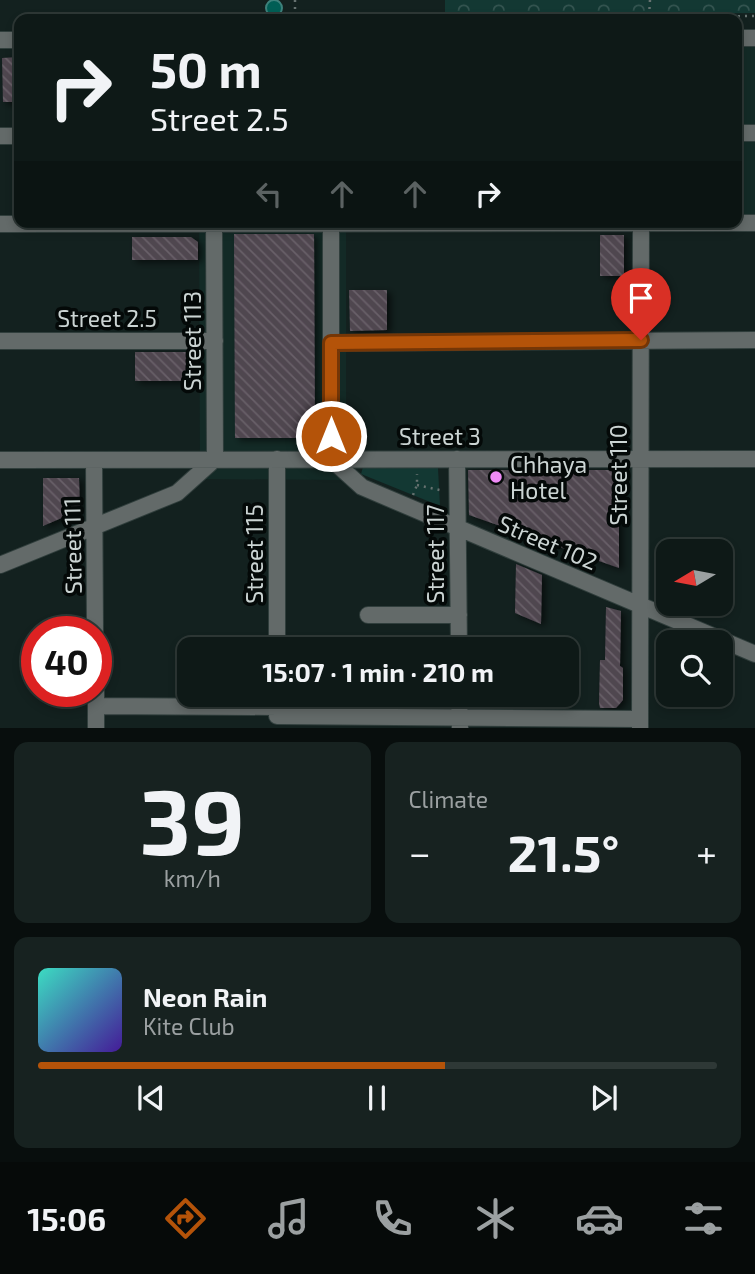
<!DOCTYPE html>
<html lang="en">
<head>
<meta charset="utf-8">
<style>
  :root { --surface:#0e1917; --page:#172220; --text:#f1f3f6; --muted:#9ba0a1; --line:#2e3836; --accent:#b45309 }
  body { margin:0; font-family:"Exo 2",sans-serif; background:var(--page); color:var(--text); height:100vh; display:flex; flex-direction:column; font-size:26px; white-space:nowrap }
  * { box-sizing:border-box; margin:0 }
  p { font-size:23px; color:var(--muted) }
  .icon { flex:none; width:38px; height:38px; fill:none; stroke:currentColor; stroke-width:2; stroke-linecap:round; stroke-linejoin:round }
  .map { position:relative; height:728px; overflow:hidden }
  .drawer { display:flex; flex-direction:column; gap:14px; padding:14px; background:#080e0d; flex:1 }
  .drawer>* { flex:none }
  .hud { position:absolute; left:14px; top:14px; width:728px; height:214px; border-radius:14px; box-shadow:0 4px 10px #0003,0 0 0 2px var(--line); background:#0e1917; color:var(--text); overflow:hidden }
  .needle { width:46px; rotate:260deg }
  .fabs { position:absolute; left:656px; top:539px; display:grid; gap:14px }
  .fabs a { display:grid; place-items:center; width:77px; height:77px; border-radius:14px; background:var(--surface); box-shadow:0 4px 10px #0003,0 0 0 2px var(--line); font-size:35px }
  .speed { position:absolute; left:21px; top:616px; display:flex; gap:14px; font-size:35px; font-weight:700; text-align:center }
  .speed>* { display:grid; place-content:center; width:91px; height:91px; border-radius:50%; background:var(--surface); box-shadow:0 4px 10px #0003,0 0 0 2px var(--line); line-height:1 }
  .speed .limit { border:10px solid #d22; background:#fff; color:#111 }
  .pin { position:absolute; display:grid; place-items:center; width:60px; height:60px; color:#fff; margin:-72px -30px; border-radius:50% 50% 50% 0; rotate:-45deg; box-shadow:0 0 7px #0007 }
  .pin .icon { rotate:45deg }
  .me { position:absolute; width:77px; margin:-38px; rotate:0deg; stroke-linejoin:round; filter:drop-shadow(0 0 5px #0008) }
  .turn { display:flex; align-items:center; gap:24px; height:147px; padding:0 21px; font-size:32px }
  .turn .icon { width:91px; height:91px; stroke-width:2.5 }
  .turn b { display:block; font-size:49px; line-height:60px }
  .lanes { display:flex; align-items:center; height:66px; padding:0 21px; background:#0003; justify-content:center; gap:35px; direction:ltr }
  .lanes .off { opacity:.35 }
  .big { font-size:52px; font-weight:700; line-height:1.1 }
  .drawer .card { flex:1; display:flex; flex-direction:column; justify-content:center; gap:10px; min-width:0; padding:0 24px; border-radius:14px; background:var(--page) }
  .drawer .dial { align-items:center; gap:0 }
  .dial b { font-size:91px; line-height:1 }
  .song { display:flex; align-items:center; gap:21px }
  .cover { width:84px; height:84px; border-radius:10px; background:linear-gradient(135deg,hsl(170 70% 55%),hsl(260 70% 35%)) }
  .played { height:7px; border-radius:4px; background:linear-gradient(90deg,var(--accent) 60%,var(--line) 60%) }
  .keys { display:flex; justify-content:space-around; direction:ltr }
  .heat { display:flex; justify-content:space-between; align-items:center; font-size:38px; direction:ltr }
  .drawer .tiles { flex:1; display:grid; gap:14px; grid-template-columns:1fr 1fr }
  .card:last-child { grid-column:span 2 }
  .trip { position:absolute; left:177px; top:637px; width:402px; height:70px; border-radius:14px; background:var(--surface); box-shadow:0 4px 10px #0003,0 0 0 2px var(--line); font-weight:700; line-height:70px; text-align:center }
  .tabs { display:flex; height:112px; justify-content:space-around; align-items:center; background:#060a09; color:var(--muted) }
  .tabs .icon { width:49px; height:49px }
  .tabs .active { color:var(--accent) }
  .tabs b { font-size:32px; color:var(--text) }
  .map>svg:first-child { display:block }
  .built { fill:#132a26 }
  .grass { fill:#133833 }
  .park { fill:url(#park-crowns) }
  .water { fill:#005e55; stroke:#3d817b; stroke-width:2 }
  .building { fill:url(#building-back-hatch); filter:url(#shadow) }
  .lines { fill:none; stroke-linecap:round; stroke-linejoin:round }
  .minor-casing { stroke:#303e3c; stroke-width:18 }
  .path { stroke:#667270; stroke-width:2.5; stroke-dasharray:2 5; stroke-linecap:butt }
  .minor { stroke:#636a69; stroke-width:16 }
  .route-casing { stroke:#753606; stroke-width:18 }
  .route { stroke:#b45309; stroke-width:12 }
  .poi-dot { fill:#ef8bf6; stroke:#040908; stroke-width:2.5 }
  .labels { text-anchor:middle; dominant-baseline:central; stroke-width:7; stroke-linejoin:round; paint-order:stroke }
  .street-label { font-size:23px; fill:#cbd4d3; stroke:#040908 }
  .poi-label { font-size:23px; fill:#cbd4d3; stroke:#040908; text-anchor:start }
</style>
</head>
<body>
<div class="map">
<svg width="755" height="728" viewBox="0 0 755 728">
  <defs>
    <pattern id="park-crowns" width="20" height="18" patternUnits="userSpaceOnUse" patternTransform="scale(1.75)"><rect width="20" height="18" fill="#133833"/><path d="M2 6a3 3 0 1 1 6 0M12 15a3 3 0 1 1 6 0" fill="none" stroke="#345450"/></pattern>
    <pattern id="building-back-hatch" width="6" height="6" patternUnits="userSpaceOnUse" patternTransform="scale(1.75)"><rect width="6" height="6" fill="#504650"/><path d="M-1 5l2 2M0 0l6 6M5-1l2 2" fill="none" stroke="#686068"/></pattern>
    <filter id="shadow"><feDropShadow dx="4" dy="2.5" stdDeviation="3.5" flood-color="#0009"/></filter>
  </defs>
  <rect width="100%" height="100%" fill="#13211f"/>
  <path class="built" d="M737,38H755V223L346,224V480L200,479L199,222H737Z"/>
  <path class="grass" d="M363,467L438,468L440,506L361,474Z"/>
  <path class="park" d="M445,0H755V13L445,16Z"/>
  <path class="water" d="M266 8a8 8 0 1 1 16 0a8 8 0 1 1-16 0Z"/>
  <path class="building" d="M19,57V102H3L2,58Z
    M234,234H314L315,438H235Z
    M600,235H624V276H600Z
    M132,237H191L198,242V260H132Z
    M349,290H387V330L350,331Z
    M135,352H197L199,381H135Z
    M468,470H619V568L469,515Z
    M43,478H79L80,510L43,526Z
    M516,564L542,575L541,624L515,613Z
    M606,607L621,611L620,666L623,668V700L616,708H600L599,703L600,660H605Z
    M490,695H547V705L490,703Z"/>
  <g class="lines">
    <defs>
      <path id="minor" d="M737,38H755
        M0,40H19
        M737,133H755
        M0,136H19
        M331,222V459L362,487L755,654
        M0,224L755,223
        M0,341H215
        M331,343L755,340
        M457,459L459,649
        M0,460L755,459
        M94,460L95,632
        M0,565L177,493L215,459L214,222
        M368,615H459
        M277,649V459
        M96,691V728
        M459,695L460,728
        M96,706L277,707
        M277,716L640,719
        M640,728L641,222"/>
    </defs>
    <use href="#minor" class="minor-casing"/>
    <path class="path" d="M295,0V19
      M363,19L649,17L650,0
      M649,19V17L755,16
      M417,485L444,491
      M413,495L417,485V474"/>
    <use href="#minor" class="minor"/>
  </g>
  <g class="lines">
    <defs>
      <path id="route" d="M331,436V343L641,340"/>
    </defs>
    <use href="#route" class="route-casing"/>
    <use href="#route" class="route"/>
  </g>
  <circle class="poi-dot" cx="496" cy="477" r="7"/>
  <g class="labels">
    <g class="street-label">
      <text x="107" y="318">Street 2.5</text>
      <text transform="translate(192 341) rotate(-90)">Street 113</text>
      <text x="440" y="436">Street 3</text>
      <text transform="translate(618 475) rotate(-90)">Street 110</text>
      <text transform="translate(548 542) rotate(23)">Street 102</text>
      <text transform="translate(72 546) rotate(-91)">Street 111</text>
      <text transform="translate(254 554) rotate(-90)">Street 115</text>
      <text transform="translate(435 554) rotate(-90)">Street 117</text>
    </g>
    <g class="poi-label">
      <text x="510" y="464">Chhaya<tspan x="510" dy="26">Hotel</tspan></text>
    </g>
  </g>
</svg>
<div class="fabs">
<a><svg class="needle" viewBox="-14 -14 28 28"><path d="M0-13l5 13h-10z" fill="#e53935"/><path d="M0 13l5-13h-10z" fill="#9ba0a1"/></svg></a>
<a><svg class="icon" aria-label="search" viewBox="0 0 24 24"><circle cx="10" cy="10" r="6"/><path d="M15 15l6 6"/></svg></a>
</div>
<div class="speed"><div class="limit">40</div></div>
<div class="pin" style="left:641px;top:340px;background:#d93025"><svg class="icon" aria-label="arrive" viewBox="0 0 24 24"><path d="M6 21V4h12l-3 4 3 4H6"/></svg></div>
<svg class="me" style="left:331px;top:436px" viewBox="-20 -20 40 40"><circle r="17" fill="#b45309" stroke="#fff" stroke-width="3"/><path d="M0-11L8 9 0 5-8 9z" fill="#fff"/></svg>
<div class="trip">15:07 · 1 min · 210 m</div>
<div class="hud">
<div class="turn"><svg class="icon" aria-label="right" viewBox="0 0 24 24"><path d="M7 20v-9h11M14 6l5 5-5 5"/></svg><div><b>50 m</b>Street 2.5</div></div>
<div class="lanes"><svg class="icon off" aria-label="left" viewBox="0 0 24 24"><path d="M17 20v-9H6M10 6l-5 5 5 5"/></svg><svg class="icon off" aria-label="ahead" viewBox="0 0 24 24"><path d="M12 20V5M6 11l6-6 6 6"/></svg><svg class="icon off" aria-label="ahead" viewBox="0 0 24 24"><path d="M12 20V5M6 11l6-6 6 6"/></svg><svg class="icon" aria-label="right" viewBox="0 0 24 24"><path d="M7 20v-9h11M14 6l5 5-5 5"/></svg></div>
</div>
</div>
<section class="drawer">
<div class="tiles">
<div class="card dial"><b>39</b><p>km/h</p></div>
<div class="card"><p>Climate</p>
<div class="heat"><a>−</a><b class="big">21.5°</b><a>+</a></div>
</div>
<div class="card">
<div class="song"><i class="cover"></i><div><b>Neon Rain</b><p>Kite Club</p></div></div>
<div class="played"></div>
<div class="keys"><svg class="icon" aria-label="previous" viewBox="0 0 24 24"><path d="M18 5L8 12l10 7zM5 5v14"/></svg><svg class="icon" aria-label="pause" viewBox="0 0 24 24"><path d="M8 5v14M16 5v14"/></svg><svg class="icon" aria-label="next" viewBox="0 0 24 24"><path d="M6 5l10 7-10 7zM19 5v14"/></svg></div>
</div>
</div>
</section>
<nav class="tabs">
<b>15:06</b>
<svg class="icon active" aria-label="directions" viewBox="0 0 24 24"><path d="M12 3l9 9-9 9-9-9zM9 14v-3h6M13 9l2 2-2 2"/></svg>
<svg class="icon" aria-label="music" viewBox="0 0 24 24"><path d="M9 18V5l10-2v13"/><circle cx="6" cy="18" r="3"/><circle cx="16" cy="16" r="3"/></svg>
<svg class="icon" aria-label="phone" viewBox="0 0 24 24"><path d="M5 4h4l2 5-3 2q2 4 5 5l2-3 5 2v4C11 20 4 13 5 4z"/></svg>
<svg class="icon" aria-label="climate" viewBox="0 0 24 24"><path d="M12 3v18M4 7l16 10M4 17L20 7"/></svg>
<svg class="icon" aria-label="car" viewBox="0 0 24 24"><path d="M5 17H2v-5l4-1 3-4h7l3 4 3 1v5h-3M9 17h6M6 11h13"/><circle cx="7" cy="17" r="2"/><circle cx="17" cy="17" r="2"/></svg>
<svg class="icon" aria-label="filters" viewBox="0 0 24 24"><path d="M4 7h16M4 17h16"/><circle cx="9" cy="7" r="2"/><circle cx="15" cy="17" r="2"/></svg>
</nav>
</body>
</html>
